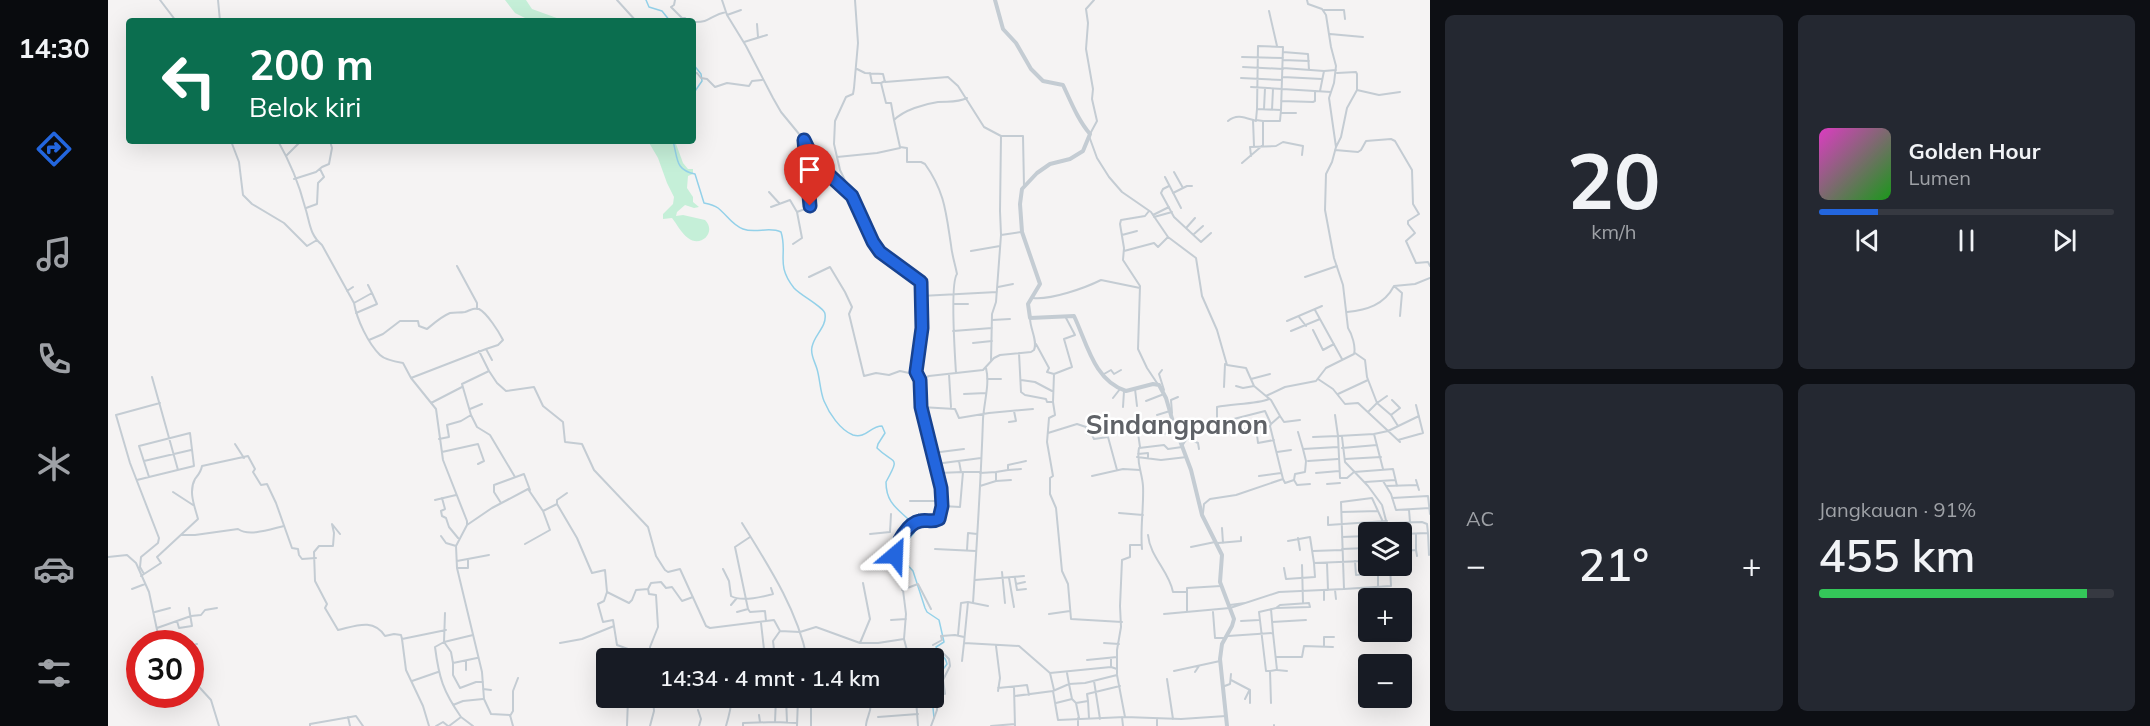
<!DOCTYPE html>
<html lang="id">
<head>
<meta charset="utf-8">
<style>
  :root { --surface:#171b24; --page:#242831; --text:#f1f3f6; --muted:#9ea1a6; --line:#363941; --accent:#2366de }
  body { margin:0; font-family:Mulish,sans-serif; background:var(--page); color:var(--text); height:100vh; display:flex; flex-direction:column; font-size:22px; white-space:nowrap }
  * { box-sizing:border-box; margin:0 }
  p { font-size:20px; color:var(--muted) }
  .icon { flex:none; width:33px; height:33px; fill:none; stroke:currentColor; stroke-width:2; stroke-linecap:round; stroke-linejoin:round }
  .map { position:relative; flex:1; overflow:hidden }
  .sheet { display:flex; flex-direction:column; gap:15px; padding:15px; background:#0d0f14; width:720px }
  .sheet>* { flex:none }
  .banner { position:absolute; left:18px; top:18px; width:570px; height:126px; border-radius:6px; box-shadow:0 6px 24px #0002; background:#0b6e4f; color:#fff; overflow:hidden }
  .tools { position:absolute; left:1250px; top:522px; display:grid; gap:12px }
  .tools a { display:grid; place-items:center; width:54px; height:54px; border-radius:6px; background:var(--surface); box-shadow:0 6px 24px #0002; font-size:30px }
  .speed { position:absolute; left:18px; top:630px; display:flex; gap:12px; font-size:30px; font-weight:700; text-align:center }
  .speed>* { display:grid; place-content:center; width:78px; height:78px; border-radius:50%; background:var(--surface); box-shadow:0 6px 24px #0002; line-height:1 }
  .speed .limit { border:9px solid #d22; background:#fff; color:#111 }
  .pin { position:absolute; display:grid; place-items:center; width:51px; height:51px; color:#fff; margin:-62px -26px; border-radius:50% 50% 50% 0; rotate:-45deg; box-shadow:0 0 6px #0007 }
  .pin .icon { rotate:45deg }
  .me { position:absolute; width:66px; margin:-33px; rotate:26deg; stroke-linejoin:round; filter:drop-shadow(0 0 4px #0008) }
  .turn { display:flex; align-items:center; gap:21px; height:126px; padding:0 24px; font-size:27px }
  .turn .icon { width:78px; height:78px; stroke-width:2.5 }
  .turn b { display:block; font-size:42px; line-height:51px }
  .big { font-size:45px; font-weight:600; line-height:1.1 }
  .sheet .tile { flex:1; display:flex; flex-direction:column; justify-content:center; gap:9px; min-width:0; padding:0 21px; border-radius:9px; background:var(--page) }
  .sheet .dial { align-items:center; gap:0 }
  .dial b { font-size:78px; line-height:1 }
  .song { display:flex; align-items:center; gap:18px }
  .cover { width:72px; height:72px; border-radius:9px; background:linear-gradient(135deg,hsl(310 70% 55%),hsl(120 70% 35%)) }
  .played { height:6px; border-radius:3px; background:linear-gradient(90deg,var(--accent) 20%,var(--line) 20%) }
  .keys { display:flex; justify-content:space-around; direction:ltr }
  .heat { display:flex; justify-content:space-between; align-items:center; font-size:33px; direction:ltr }
  .charge { height:9px; border-radius:4px; background:linear-gradient(90deg,#34c759 91%,var(--line) 0) }
  .sheet .tiles { flex:1; display:grid; gap:15px; grid-template-columns:repeat(2,1fr) }
  .trip { position:absolute; left:488px; top:648px; width:348px; height:60px; border-radius:6px; background:var(--surface); box-shadow:0 6px 24px #0002; font-weight:600; line-height:60px; text-align:center }
  main { display:flex; flex:1; min-height:0 }
  .dock { display:flex; flex-direction:column; width:108px; justify-content:space-around; align-items:center; background:#090b0e; color:var(--muted) }
  .dock .icon { width:42px; height:42px }
  .dock .on { color:var(--accent) }
  .dock b { font-size:27px; color:var(--text) }
  .map>svg:first-child { display:block }
  .green { fill:#c5efd8 }
  .lines { fill:none; stroke-linecap:round; stroke-linejoin:round }
  .stream { stroke:#94d1e9; stroke-width:1.5 }
  .minor { stroke:#c4ccd3; stroke-width:2 }
  .tertiary { stroke:#c4ccd3; stroke-width:4 }
  .route-casing { stroke:#174290; stroke-width:15 }
  .route { stroke:#2366de; stroke-width:10 }
  .labels { text-anchor:middle; dominant-baseline:central; stroke-width:5; stroke-linejoin:round; paint-order:stroke }
  .quarter-label { font-size:26px; font-weight:bold; fill:#5f6267; stroke:#fff }
</style>
</head>
<body>
<main>
<nav class="dock">
<b>14:30</b>
<svg class="icon on" aria-label="directions" viewBox="0 0 24 24"><path d="M12 3l9 9-9 9-9-9zM9 14v-3h6M13 9l2 2-2 2"/></svg>
<svg class="icon" aria-label="music" viewBox="0 0 24 24"><path d="M9 18V5l10-2v13"/><circle cx="6" cy="18" r="3"/><circle cx="16" cy="16" r="3"/></svg>
<svg class="icon" aria-label="phone" viewBox="0 0 24 24"><path d="M5 4h4l2 5-3 2q2 4 5 5l2-3 5 2v4C11 20 4 13 5 4z"/></svg>
<svg class="icon" aria-label="climate" viewBox="0 0 24 24"><path d="M12 3v18M4 7l16 10M4 17L20 7"/></svg>
<svg class="icon" aria-label="car" viewBox="0 0 24 24"><path d="M5 17H2v-5l4-1 3-4h7l3 4 3 1v5h-3M9 17h6M6 11h13"/><circle cx="7" cy="17" r="2"/><circle cx="17" cy="17" r="2"/></svg>
<svg class="icon" aria-label="filters" viewBox="0 0 24 24"><path d="M4 7h16M4 17h16"/><circle cx="9" cy="7" r="2"/><circle cx="15" cy="17" r="2"/></svg>
</nav>
<div class="map">
<svg width="1322" height="726" viewBox="0 0 1322 726">
  <rect width="100%" height="100%" fill="#f5f3f3"/>
  <path class="green" d="M397,0H418L424,9L457,21H423L407,13Z
    M540,141H567L575,163L580,169H585V174L580,176L579,188L585,197V202L591,207L586,208L577,205L569,212L568,216L575,215L597,220C609,232 593,248 580,238C573,233 569,224 564,218L555,219V214L565,204L566,197L559,183L550,158Z"/>
  <g class="lines">
    <path class="stream" d="M538,0L541,7L554,11L562,21
      M585,64L593,74L594,81L585,94
      M565,141C570,159 567,170 587,174L596,203C601,204 606,205 610,208C619,215 624,225 635,229C648,234 661,226 673,232C680,254 667,264 686,288C692,295 717,308 717,314C719,327 706,335 704,347C702,354 707,362 709,369C712,379 712,391 716,401C721,413 732,430 745,435C758,439 762,426 774,426L777,433L770,444L769,448C786,465 793,455 778,482C778,506 793,510 807,526L806,533L795,546L796,561L805,571L817,608L819,612L831,620L836,642L828,647C831,654 838,656 839,664L827,680L825,690
      M824,698L826,718"/>
    <path class="minor" d="M52,0L68,21
      M110,0L112,21
      M509,0L528,21
      M567,0L566,5L563,7L574,18H577L580,21
      M614,0L619,15L638,46L665,98L673,112L696,140L703,158L742,194
      M747,0L750,43L746,88L745,94L738,97L727,121L726,144L732,170L769,247L780,258L809,277L813,282L814,328L808,372L812,379
      M1216,10H1236L1237,19
      M1161,11L1169,46
      M619,15L633,10
      M585,22C603,23 602,15 618,12
      M649,24L650,37
      M585,26L587,31L585,33
      M1222,34L1255,37
      M636,42L659,35
      M1175,52L1200,54L1201,70
      M1134,57L1175,58
      M1175,60L1201,61
      M1135,67L1175,69
      M1175,68L1216,71
      M749,69L757,73L775,74L777,82L840,77L850,86L876,127L893,136L892,211L893,235
      M762,73L764,83H773L777,81
      M585,74L589,73L593,78L599,79L607,87L619,83L641,86L644,81L654,80
      M1175,77L1214,79
      M1133,78L1174,80
      M773,83L778,103H783L786,120
      M1143,87L1223,92
      M1249,90L1271,95L1292,92
      M1212,91L1216,71L1228,70
      M1173,101L1205,102L1207,101V91
      M1156,109L1157,88
      M1164,110L1165,89
      M1173,113H1188
      M1145,120L1146,146
      M1120,121C1129,113 1138,118 1148,121
      M1156,121H1172L1173,110
      M982,134L989,121L984,99L985,89L978,49L980,23L978,9L986,0
      M893,136H915L916,187
      M981,136L989,158L1001,177L1014,192L1043,212L1060,237L1088,258L1094,296L1109,330L1119,365L1138,368L1146,386L1158,396
      M123,141L131,162L135,195L144,204L176,223L199,246L209,240
      M170,141C182,162 191,184 197,207C202,222 201,234 214,245L246,303C249,320 260,343 272,355C277,360 289,362 295,363L303,378L328,409L335,460L359,521V525L348,546L349,568L374,672L376,699L383,714L402,715L405,726
      M1228,147L1233,137L1239,108L1249,90V74L1248,72L1229,73
      M1227,150L1250,152L1253,150L1258,141L1283,139L1287,141L1304,170L1305,204L1311,214L1300,221V224L1307,233L1298,241L1308,263L1320,262L1322,266
      M179,155L193,141
      M1143,156L1142,147L1168,146L1175,142L1195,146L1194,155
      M729,157L769,153L792,148
      M1134,163L1155,145V121L1148,120L1149,109L1173,110L1175,47L1150,46L1149,109
      M1066,172L1075,188
      M1057,177L1073,208
      M186,179L208,172L214,167L221,164L224,148L222,141
      M1061,186L1055,189L1053,193L1066,217L1093,242L1103,233
      M661,192L671,203
      M1065,193L1079,186H1084
      M663,207L682,200L689,212
      M198,208L209,204L210,183L216,177L212,169
      M1041,211L1037,216L1013,220L1012,224L1016,248L1015,260L1032,286L1030,349L1039,368L1049,383
      M1045,215L1061,207
      M1046,217L1064,212
      M1079,227L1087,218
      M1086,234L1095,226
      M1014,235L1029,231
      M685,244L694,238L689,212L702,207L696,143
      M863,251L892,246
      M1016,251L1046,243L1050,247L1060,237
      M349,266L369,303V309
      M701,277L722,267L737,292L744,307L741,314L756,376L768,373L781,375L792,371L801,373L808,372
      M1197,277L1229,266
      M1286,286L1294,293L1292,316
      M890,287L905,284
      M239,291L245,287
      M813,296L889,292
      M925,298C943,300 977,288 993,280L1032,288
      M246,303L264,293L260,285
      M846,304H860
      M1207,310L1234,359
      M1239,312C1259,310 1276,305 1286,286L1307,284L1322,278
      M248,313L269,304L264,293
      M957,316L967,335L956,339L964,367L946,374L945,402L947,415L941,418L939,442L945,476L942,478V494L948,508L954,571L960,584L963,619L1014,622
      M1191,317L1198,326
      M884,320L902,319
      M1179,321L1214,306
      M1205,330L1215,350L1226,344
      M845,331L884,328
      M1183,331L1212,319
      M261,340L275,334L292,321H310L311,326L319,329C325,324 334,316 342,313C347,312 352,313 357,312C361,311 366,307 371,309C379,313 391,332 395,340L390,345L378,349
      M865,343L884,341
      M928,344L941,368L939,372L946,374
      M911,353L913,392L917,395L938,399L939,402H945
      M1247,353L1257,360L1259,377L1269,403L1279,396
      M883,361L884,314L888,302L893,235L913,232
      M878,368C882,384 876,402 875,419C873,480 869,541 865,603L860,602L856,643L911,646L942,673L1003,667
      M1054,370L1051,374L1056,390
      M381,371L389,383L398,391L426,387L435,406L455,422L457,442L474,444L486,470L540,527L548,556L557,570L560,572L572,569L598,626L602,628L666,620L672,631L692,632L708,627L752,643H770L796,639
      M848,373C847,357 842,283 849,274C847,264 844,255 843,245C838,213 837,192 817,164L813,162H799V148L792,147L786,120C796,110 816,104 830,102C841,101 849,103 859,98
      M841,374L843,407
      M996,374L1003,370L1006,374L1013,370
      M44,377L70,470
      M303,378L378,349L384,360
      M879,379H893
      M1143,379L1162,374
      M1210,379L1225,389L1237,404L1250,403L1292,442
      M913,380L927,382L944,391
      M1128,386L1135,388L1146,386
      M1116,387L1117,364
      M1027,389L1029,406
      M856,394L878,393
      M1230,394L1260,380
      M1005,398L1012,389
      M1038,401L1056,394
      M323,403L354,387
      M813,407L847,409L851,418L881,413L925,409
      M1015,407L1016,391
      M362,409L374,404
      M1260,412L1269,403L1283,415L1290,426
      M1064,413L1063,400L1070,397
      M363,415L369,427L382,435L407,477
      M1049,415L1062,411
      M1283,415L1292,408L1284,400
      M1172,416L1176,422L1192,420
      M1028,419L1032,447
      M901,422L908,421L906,411
      M1110,423L1157,411L1163,424
      M1098,425L1105,435L1114,432L1162,426
      M1190,432L1195,449
      M940,433L969,424L978,427L979,434L984,435L986,439L1000,437L1009,470
      M1266,434L1275,469
      M1053,435L1068,430
      M1149,435L1150,443L1166,440
      M1205,437L1230,436L1227,415
      M1234,437L1237,462L1260,486L1274,505L1281,532
      M1079,438L1090,443L1091,449
      M331,439L341,437L339,425L353,421L363,415L354,384L381,371L371,351
      M1290,440L1315,433L1308,405
      M127,444L136,458
      M1074,446C1083,431 1092,427 1109,423V407C1123,404 1150,404 1161,399
      M1234,448L1269,445
      M334,452L370,444L376,461L370,464
      M1169,452L1183,450
      M824,453L856,449
      M1030,454L1040,453V457
      M1029,457L1053,460L1079,457
      M1237,459L1273,457
      M36,461L83,450
      M851,461L853,472
      M1200,461L1230,459
      M835,463L873,458
      M900,470L913,469
      M855,472H873
      M888,472L900,470V465L918,461
      M830,473L855,472L852,507L834,506
      M872,473L888,472V481L903,480
      M1208,473L1231,471
      M984,476L1015,469L1032,470
      M1151,476L1173,473
      M1175,479L1162,426L1163,424L1172,416L1163,400L1158,396L1177,387L1208,381L1218,368L1246,354C1248,347 1244,334 1240,328L1235,285L1226,258L1217,210L1218,174L1224,162L1228,147L1221,98L1226,83L1228,66L1223,47L1218,15L1214,9L1200,4L1199,0
      M29,480L41,477L31,446L82,433L86,466L41,477
      M1186,480L1189,485L1202,484
      M1308,480L1311,490
      M1275,481L1283,494L1288,510L1322,508
      M1257,482L1287,480
      M1219,484L1232,483
      M872,486L888,481
      M1278,486L1309,485
      M1289,486L1285,469L1246,472L1239,478H1232L1230,436L1266,434L1280,431L1311,416
      M833,488H839
      M65,492L85,505
      M459,493L449,500V504L469,538L484,573L497,570L499,592L521,603L524,600L528,590L540,589L541,594L548,595L550,627L542,647V658
      M334,498L337,509L333,511L334,516L338,518L341,527L350,538
      M1284,498L1320,496L1322,514
      M327,500L348,495
      M802,501H834
      M393,503L386,492V485L416,474L422,490
      M1301,510L1302,522
      M1234,512L1270,511
      M1011,513L1035,515
      M1095,513L1096,504L1102,499L1128,495L1175,479L1177,483L1186,480L1187,474L1197,472L1198,461L1195,449L1230,447
      M1220,517V525L1279,521
      M1276,522V532
      M634,523C660,565 689,609 699,658
      M1280,523L1314,522L1319,524L1320,533L1294,534V547
      M359,525L384,508L420,489L435,511L449,504
      M1114,528L1115,543
      M1320,533L1321,555
      M232,534L224,524L226,533L225,546H211L206,552L207,581L219,604L217,608L230,630C248,626 265,618 277,636L286,634L293,635L294,639L338,630
      M762,534L782,532L783,514
      M74,535H87L130,529C141,537 163,529 176,526
      M1040,535C1042,557 1061,571 1065,592H1078
      M1308,535V550
      M333,536L338,543L348,546
      M642,537L627,547L640,609L642,612L657,611L658,621
      M1234,537L1260,536
      M1190,538L1192,550
      M1180,541L1202,537L1206,563L1256,561L1257,574
      M1110,543L1133,541V537
      M417,544L442,530L435,511
      M1083,547L1107,542
      M1294,547L1295,551L1308,550L1309,556
      M827,549L868,551
      M1034,549C1032,528 1036,507 1035,486C1034,472 1028,462 1031,448L1056,445L1060,449L1074,447
      M1234,549L1260,548
      M859,550L860,533L869,534
      M1205,551L1234,550
      M1295,551V558
      M0,557L19,555L28,563L41,592L52,644
      M349,561L381,555
      M1247,561L1248,575L1270,573V587
      M1219,563L1220,590
      M1194,565L1195,603
      M1270,566V573
      M349,568H360V559
      M1176,568L1178,579L1207,577L1206,563
      M615,569L621,581L623,596C633,602 654,597 665,594L663,588
      M894,572L897,603
      M783,573L792,571
      M36,574L32,567L33,557L50,543L51,538L22,463L8,415L52,403
      M33,576L53,563L49,557L90,519C87,507 80,492 87,479C91,474 93,472 94,466L140,456L147,469L145,472L153,485L159,484L168,503L184,548L190,549L191,555L194,559L208,558
      M901,578L906,607
      M907,578L909,590L918,589
      M867,580L916,576
      M908,584L917,582
      M24,589L37,584
      M540,589L543,583L553,582L558,588L564,587L574,601L585,597
      M1236,589L1283,586L1282,566
      M794,590L810,584L823,609
      M1227,590L1228,599
      M1216,591V600
      M499,592L496,601L490,604L495,622L505,620L509,645L520,649V658
      M865,603L880,606
      M623,605L628,599
      M1122,605L1137,603
      M1168,608L1172,605L1201,603L1202,607
      M1163,609L1165,633
      M1079,611V588L1113,586
      M47,612L62,608
      M629,612L640,609
      M1105,612L1107,638H1117
      M337,613L336,642L343,652L345,663L369,658
      M941,614L962,611
      M1056,614L1122,608L1171,592L1236,589L1233,502L1264,498L1275,522
      M783,620L798,619
      M69,621L71,628L84,626L81,608
      M1133,621L1151,620
      M1164,622L1198,620
      M653,623L657,658
      M49,628L83,616L93,615L97,610L109,608
      M850,635L853,603L860,602
      M1120,636L1165,633L1169,670L1179,671
      M294,639L298,670L315,706L321,726
      M452,643L474,639L506,626
      M752,643L762,619L755,583
      M996,643L1011,644
      M825,645L834,640L833,636L847,635L856,637
      M1216,645V637H1226
      M82,646L89,644
      M888,646L892,678L890,691
      M82,657L91,655
      M1168,657H1194L1196,646L1225,647
      M667,658L665,641L672,631
      M680,658L682,652L697,650
      M801,658L796,639L798,614L793,574L787,559L788,549L803,524L812,521L826,522L831,519C844,482 808,422 812,380L821,376L875,370L886,358L892,355L923,352L926,350C930,341 922,329 922,318
      M1003,658V667L1009,669
      M979,660L1009,657
      M854,661L856,643
      M345,663V675L352,688L368,682H375
      M82,668L94,666
      M358,670V661
      M1066,671L1112,661
      M1162,671H1158L1151,612L1168,608L1202,607
      M1087,672L1091,666
      M942,673L946,690
      M959,673L961,684L945,691L950,720L1017,717
      M489,674L498,673
      M1009,674V650L1013,627L1012,606L1014,560L1022,557V545H1033
      M82,677L103,700L111,726
      M1059,679L1065,719
      M835,680L837,694
      M1123,680L1142,690V703
      M304,681L330,672
      M986,681L992,719
      M825,683L835,680L842,666L841,659L836,654
      M1012,686L979,694L980,701L968,703L964,699L961,684L977,683L1009,675L1017,717L1073,719L1118,716
      M906,687L907,726
      M1114,687L1122,684L1123,674
      M890,688L919,685L921,695
      M375,689L383,690
      M907,696L945,691
      M678,698L679,722
      M703,698V726
      M808,699L810,726
      M1137,699L1141,691
      M808,700L820,699
      M980,701L981,718
      M762,702L808,698
      M948,703L964,699
      M968,703L971,718
      M1163,703L1162,671L1168,670
      M345,705L355,701L375,699
      M590,710L593,719L591,726
      M651,715L652,722
      M402,716L405,711V691L410,678
      M240,717L242,726
      M353,717L365,726
      M770,717L810,714
      M1014,717L1015,726
      M1049,719V726
      M667,722L668,698
      M202,726V724L248,716L255,726
      M328,726L335,722L340,726
      M341,726L353,717C335,691 331,678 327,647L336,642L365,635
      M519,726L520,698
      M542,726L546,711L545,698
      M618,726C621,716 623,707 624,698
      M635,726V723L667,722L689,723
      M689,726L690,698
      M758,726C758,718 765,709 762,702L765,698
      M823,726L829,710V700
      M883,726L907,724
      M970,726V718
      M1166,726V725"/>
    <path class="tertiary" d="M887,0L895,29L908,43L923,69L935,81L955,85C963,102 970,120 982,134L975,151L962,159L942,164L929,173L914,189L912,204L914,232L932,284L920,304L922,318L966,316C979,343 986,381 1018,391L1045,384L1051,385L1058,398L1065,422L1083,470L1094,515L1114,555L1112,582L1126,619L1124,626L1114,644L1112,659L1119,726"/>
  </g>
  <g class="lines">
    <defs>
      <path id="route" d="M702,206L696,140L706,161L744,196L765,242L772,252L813,282L814,328L808,372L812,380L813,407L833,488L834,506L831,519C824,523 819,519 812,521C800,523 788,543 787,555"/>
    </defs>
    <use href="#route" class="route-casing"/>
    <use href="#route" class="route"/>
  </g>
  <g class="labels">
    <g class="quarter-label">
      <text x="1069" y="424">Sindangpanon</text>
    </g>
  </g>
</svg>
<div class="tools">
<a><svg class="icon" aria-label="layers" viewBox="0 0 24 24"><path d="M12 4l9 5-9 5-9-5zM3 14l9 5 9-5"/></svg></a>
<a>+</a>
<a>−</a>
</div>
<div class="speed"><div class="limit">30</div></div>
<div class="pin" style="left:702px;top:206px;background:#d93025"><svg class="icon" aria-label="arrive" viewBox="0 0 24 24"><path d="M6 21V4h12l-3 4 3 4H6"/></svg></div>
<svg class="me" style="left:787px;top:555px" viewBox="-20 -20 40 40"><path d="M0-17L14 15 0 8-14 15z" fill="#2366de" stroke="#fff" stroke-width="4"/></svg>
<div class="trip">14:34 · 4 mnt · 1.4 km</div>
<div class="banner">
<div class="turn"><svg class="icon" aria-label="left" viewBox="0 0 24 24"><path d="M17 20v-9H6M10 6l-5 5 5 5"/></svg><div><b>200 m</b>Belok kiri</div></div>
</div>
</div>
<section class="sheet">
<div class="tiles">
<div class="tile dial"><b>20</b><p>km/h</p></div>
<div class="tile">
<div class="song"><i class="cover"></i><div><b>Golden Hour</b><p>Lumen</p></div></div>
<div class="played"></div>
<div class="keys"><svg class="icon" aria-label="previous" viewBox="0 0 24 24"><path d="M18 5L8 12l10 7zM5 5v14"/></svg><svg class="icon" aria-label="pause" viewBox="0 0 24 24"><path d="M8 5v14M16 5v14"/></svg><svg class="icon" aria-label="next" viewBox="0 0 24 24"><path d="M6 5l10 7-10 7zM19 5v14"/></svg></div>
</div>
<div class="tile"><p>AC</p>
<div class="heat"><a>−</a><b class="big">21°</b><a>+</a></div>
</div>
<div class="tile"><p>Jangkauan · 91%</p><b class="big">455 km</b><div class="charge"></div></div>
</div>
</section>
</main>
</body>
</html>
